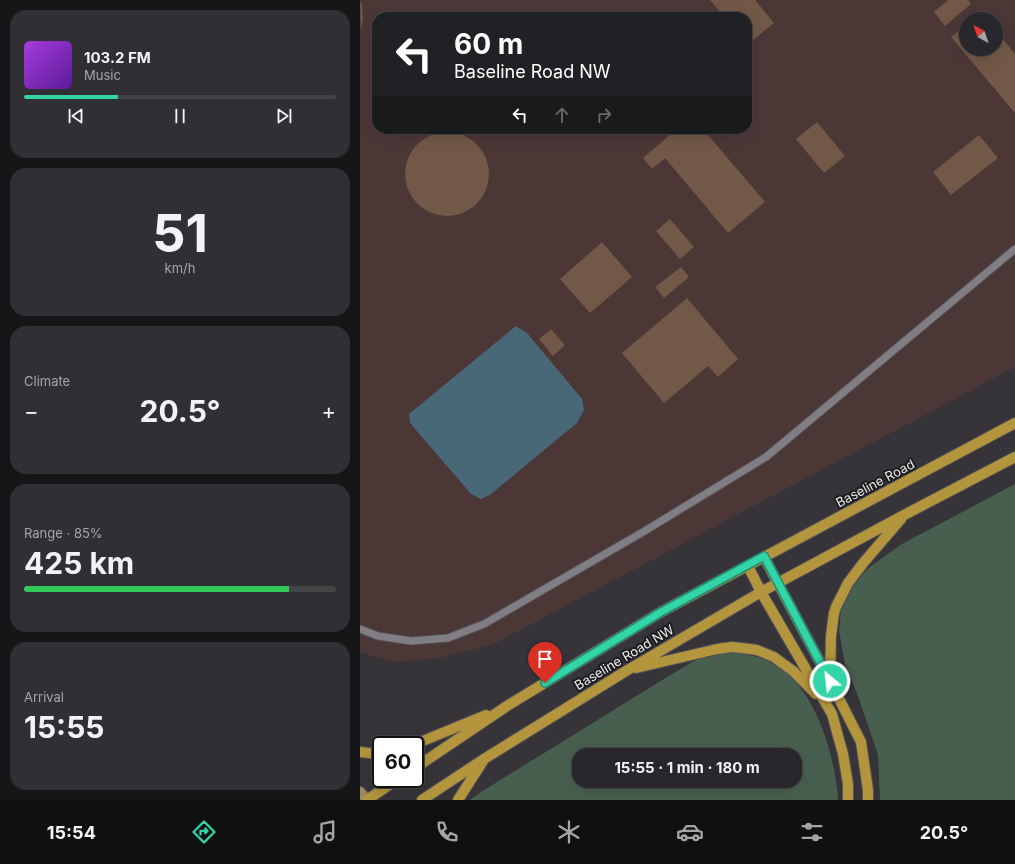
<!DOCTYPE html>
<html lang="en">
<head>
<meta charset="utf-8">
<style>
  :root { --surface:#28272b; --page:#302f33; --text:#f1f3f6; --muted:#a5a5a9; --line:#444447; --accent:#32d4a8 }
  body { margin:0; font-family:Inter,sans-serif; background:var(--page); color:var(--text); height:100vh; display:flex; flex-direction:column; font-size:15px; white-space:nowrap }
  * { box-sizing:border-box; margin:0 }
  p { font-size:13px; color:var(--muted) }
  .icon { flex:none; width:22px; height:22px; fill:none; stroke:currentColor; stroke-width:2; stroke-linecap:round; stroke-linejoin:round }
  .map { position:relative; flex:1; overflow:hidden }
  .panel { display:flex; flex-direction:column; gap:10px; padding:10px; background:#161518; width:360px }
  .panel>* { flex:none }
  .hud { position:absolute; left:12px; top:12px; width:380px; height:122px; border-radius:16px; box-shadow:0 4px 16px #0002,0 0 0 1px var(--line); background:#202124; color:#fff; overflow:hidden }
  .needle { width:26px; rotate:320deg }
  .tools { position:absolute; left:599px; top:12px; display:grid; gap:8px }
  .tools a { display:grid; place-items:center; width:44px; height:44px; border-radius:50%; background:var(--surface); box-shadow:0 4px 16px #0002,0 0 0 1px var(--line); font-size:20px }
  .speed { position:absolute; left:12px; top:736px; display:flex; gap:8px; font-size:20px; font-weight:700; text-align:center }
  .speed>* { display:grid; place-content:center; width:52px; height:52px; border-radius:50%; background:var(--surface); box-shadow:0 4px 16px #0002,0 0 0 1px var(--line); line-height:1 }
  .speed .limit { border:2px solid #111; border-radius:6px; background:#fff; color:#111 }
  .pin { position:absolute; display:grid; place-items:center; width:34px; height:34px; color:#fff; margin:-41px -17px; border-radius:50% 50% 50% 0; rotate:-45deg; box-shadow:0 0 4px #0007 }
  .pin .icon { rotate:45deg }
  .me { position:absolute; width:44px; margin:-22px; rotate:332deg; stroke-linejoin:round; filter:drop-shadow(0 0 3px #0008) }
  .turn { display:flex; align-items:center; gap:14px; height:84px; padding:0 16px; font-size:18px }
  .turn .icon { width:52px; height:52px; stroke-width:2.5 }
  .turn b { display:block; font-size:28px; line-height:34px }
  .lanes { display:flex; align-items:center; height:38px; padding:0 16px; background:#0003; justify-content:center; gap:20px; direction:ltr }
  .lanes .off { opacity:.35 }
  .big { font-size:30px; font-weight:700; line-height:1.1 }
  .panel .card { flex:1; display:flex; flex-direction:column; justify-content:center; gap:6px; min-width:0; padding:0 14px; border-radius:16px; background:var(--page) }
  .panel .dial { align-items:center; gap:0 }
  .dial b { font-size:52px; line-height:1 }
  .song { display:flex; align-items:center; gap:12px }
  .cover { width:48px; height:48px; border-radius:6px; background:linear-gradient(135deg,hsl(280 70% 55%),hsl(270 70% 35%)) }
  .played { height:4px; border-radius:2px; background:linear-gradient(90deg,var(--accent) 30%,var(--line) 30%) }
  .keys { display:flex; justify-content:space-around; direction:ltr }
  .heat { display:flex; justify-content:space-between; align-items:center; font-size:22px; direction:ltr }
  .charge { height:6px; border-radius:3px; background:linear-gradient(90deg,#34c759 85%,var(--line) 0) }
  .trip { position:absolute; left:212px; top:748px; width:230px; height:40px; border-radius:16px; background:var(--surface); box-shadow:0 4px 16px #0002,0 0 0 1px var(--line); font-weight:700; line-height:40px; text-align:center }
  .dock { display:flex; height:64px; justify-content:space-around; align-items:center; background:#101011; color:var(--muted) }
  .dock .icon { width:28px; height:28px }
  .dock .selected { color:var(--accent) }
  .dock b { font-size:18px; color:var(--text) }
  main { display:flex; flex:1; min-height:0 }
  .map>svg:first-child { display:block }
  .industrial { fill:#4c3737; fill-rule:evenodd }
  .green { fill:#485f4f; fill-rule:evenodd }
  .water { fill:#496877 }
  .building { fill:#725847 }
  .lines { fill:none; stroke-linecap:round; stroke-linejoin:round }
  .service-casing { stroke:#545256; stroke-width:9 }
  .secondary-casing { stroke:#545256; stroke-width:12 }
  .primary-casing { stroke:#545256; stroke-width:12 }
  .service { stroke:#807e84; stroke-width:7 }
  .secondary { stroke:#9a8961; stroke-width:10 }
  .primary { stroke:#b3953d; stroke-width:10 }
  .route-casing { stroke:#208a6d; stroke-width:10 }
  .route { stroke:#32d4a8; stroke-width:7 }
  .labels { text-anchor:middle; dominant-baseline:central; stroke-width:4; stroke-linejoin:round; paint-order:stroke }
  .street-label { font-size:13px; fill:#edebee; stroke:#1d1d1f }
</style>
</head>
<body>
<main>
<section class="panel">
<div class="card">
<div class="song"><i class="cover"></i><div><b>103.2 FM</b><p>Music</p></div></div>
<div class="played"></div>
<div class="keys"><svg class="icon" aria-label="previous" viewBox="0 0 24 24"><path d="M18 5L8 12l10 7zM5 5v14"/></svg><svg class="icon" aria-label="pause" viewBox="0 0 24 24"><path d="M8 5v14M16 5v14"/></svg><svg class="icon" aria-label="next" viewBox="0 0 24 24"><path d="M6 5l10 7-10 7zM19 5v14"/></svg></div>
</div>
<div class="card dial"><b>51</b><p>km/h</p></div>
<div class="card"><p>Climate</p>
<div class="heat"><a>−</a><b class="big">20.5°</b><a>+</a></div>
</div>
<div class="card"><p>Range · 85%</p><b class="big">425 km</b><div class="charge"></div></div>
<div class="card"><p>Arrival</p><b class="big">15:55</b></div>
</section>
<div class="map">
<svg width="655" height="800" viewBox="0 0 655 800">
  <rect width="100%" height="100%" fill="#363439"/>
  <path class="industrial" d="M0,0H655V367L132,645L79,658L33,662L0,652ZM17,17H387V129H17ZM606,19H636V49H606Z"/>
  <path class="green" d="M655,484V800H520L518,755L497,693L485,664L479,631L481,611L493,586L506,570L522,558L542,544Z
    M370,652C385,654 400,656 414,664C456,688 475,755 478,800H110L121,792L312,674L334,661L351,655ZM219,755H435V781H219Z"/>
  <path class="water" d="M156,326L167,333L222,399L224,410L217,423L131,494L121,499L111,494L50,423L49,414Z"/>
  <path class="building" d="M350,0H395L414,23L387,45V17H364Z
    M588,0H608L611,4L585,26L574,12Z
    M0,1L2,5L3,19L1,31Z
    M621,13L626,19H613Z
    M606,25V49H636V31L655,54V113L591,37Z
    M457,122L485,156L464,173L436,139Z
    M317,129H343L405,202L368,233L305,158L292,169L283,158Z
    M45 174a42 42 0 1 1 84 0a42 42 0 1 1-84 0Z
    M619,135L638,158L591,195L573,172Z
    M310,219L334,247L320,259L296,231Z
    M242,242L272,277L230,313L200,279Z
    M321,267L329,277L304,298L295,287Z
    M327,298L378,359L358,377L348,366L304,403L262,353Z
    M191,329L205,345L193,356L179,339Z"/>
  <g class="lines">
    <defs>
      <path id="service" d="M0,629L18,636L51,641L88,638L124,624L283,532L406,457L655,249"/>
      <path id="secondary" d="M0,792L7,800"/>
      <path id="primary" d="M404,557L470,681L501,742L508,790V800
        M388,566L401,592L472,714L483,754L488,784V800
        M276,668L357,649L372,647L390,649L397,650L414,657L433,671L456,694
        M470,679L471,636L474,613L476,607L488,583L504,562L541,519
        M53,745L126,715
        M0,752L17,754L21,753
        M55,768L147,706L301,612L655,423
        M7,800L38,779
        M62,800L124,759L266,671L401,592L546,514L655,457
        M98,800L123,761"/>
    </defs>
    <use href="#service" class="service-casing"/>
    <use href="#secondary" class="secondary-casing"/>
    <use href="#primary" class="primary-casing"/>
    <use href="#service" class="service"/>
    <use href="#secondary" class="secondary"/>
    <use href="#primary" class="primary"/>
  </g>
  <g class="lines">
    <defs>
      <path id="route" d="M185,683L301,612L404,556L470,681"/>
    </defs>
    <use href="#route" class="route-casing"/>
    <use href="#route" class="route"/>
  </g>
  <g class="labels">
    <g class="street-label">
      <text transform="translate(515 483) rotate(-28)">Baseline Road</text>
      <text transform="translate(264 657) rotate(-31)">Baseline Road NW</text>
    </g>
  </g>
</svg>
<div class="tools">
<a><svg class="needle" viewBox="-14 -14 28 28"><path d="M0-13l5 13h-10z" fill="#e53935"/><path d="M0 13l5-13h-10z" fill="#a5a5a9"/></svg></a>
</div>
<div class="speed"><div class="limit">60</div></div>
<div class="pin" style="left:185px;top:683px;background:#d93025"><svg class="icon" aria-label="arrive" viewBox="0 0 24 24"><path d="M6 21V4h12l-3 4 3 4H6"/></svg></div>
<svg class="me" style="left:470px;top:681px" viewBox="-20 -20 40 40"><circle r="17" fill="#32d4a8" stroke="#fff" stroke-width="3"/><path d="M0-11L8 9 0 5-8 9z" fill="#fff"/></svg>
<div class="trip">15:55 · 1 min · 180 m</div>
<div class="hud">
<div class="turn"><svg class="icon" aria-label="left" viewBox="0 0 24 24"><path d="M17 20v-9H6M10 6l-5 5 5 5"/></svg><div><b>60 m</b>Baseline Road NW</div></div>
<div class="lanes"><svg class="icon" aria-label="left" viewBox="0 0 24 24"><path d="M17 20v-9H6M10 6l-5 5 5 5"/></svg><svg class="icon off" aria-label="ahead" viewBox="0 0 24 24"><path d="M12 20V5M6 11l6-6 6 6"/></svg><svg class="icon off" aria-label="right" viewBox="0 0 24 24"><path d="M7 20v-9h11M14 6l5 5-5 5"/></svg></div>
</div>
</div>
</main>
<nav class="dock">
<b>15:54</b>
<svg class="icon selected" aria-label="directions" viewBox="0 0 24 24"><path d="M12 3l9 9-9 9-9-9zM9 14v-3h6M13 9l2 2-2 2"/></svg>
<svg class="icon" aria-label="music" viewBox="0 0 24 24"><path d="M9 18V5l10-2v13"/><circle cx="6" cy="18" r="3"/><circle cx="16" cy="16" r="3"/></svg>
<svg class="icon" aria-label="phone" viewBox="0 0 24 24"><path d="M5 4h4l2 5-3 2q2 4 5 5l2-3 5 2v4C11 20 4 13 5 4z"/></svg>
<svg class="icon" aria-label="climate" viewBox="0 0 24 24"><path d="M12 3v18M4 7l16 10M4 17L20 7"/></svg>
<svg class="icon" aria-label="car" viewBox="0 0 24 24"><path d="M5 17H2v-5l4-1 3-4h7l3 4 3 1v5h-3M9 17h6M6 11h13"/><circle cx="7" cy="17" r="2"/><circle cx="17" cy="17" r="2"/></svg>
<svg class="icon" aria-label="filters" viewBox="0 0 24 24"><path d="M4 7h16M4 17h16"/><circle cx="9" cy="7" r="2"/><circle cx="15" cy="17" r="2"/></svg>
<b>20.5°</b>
</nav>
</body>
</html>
